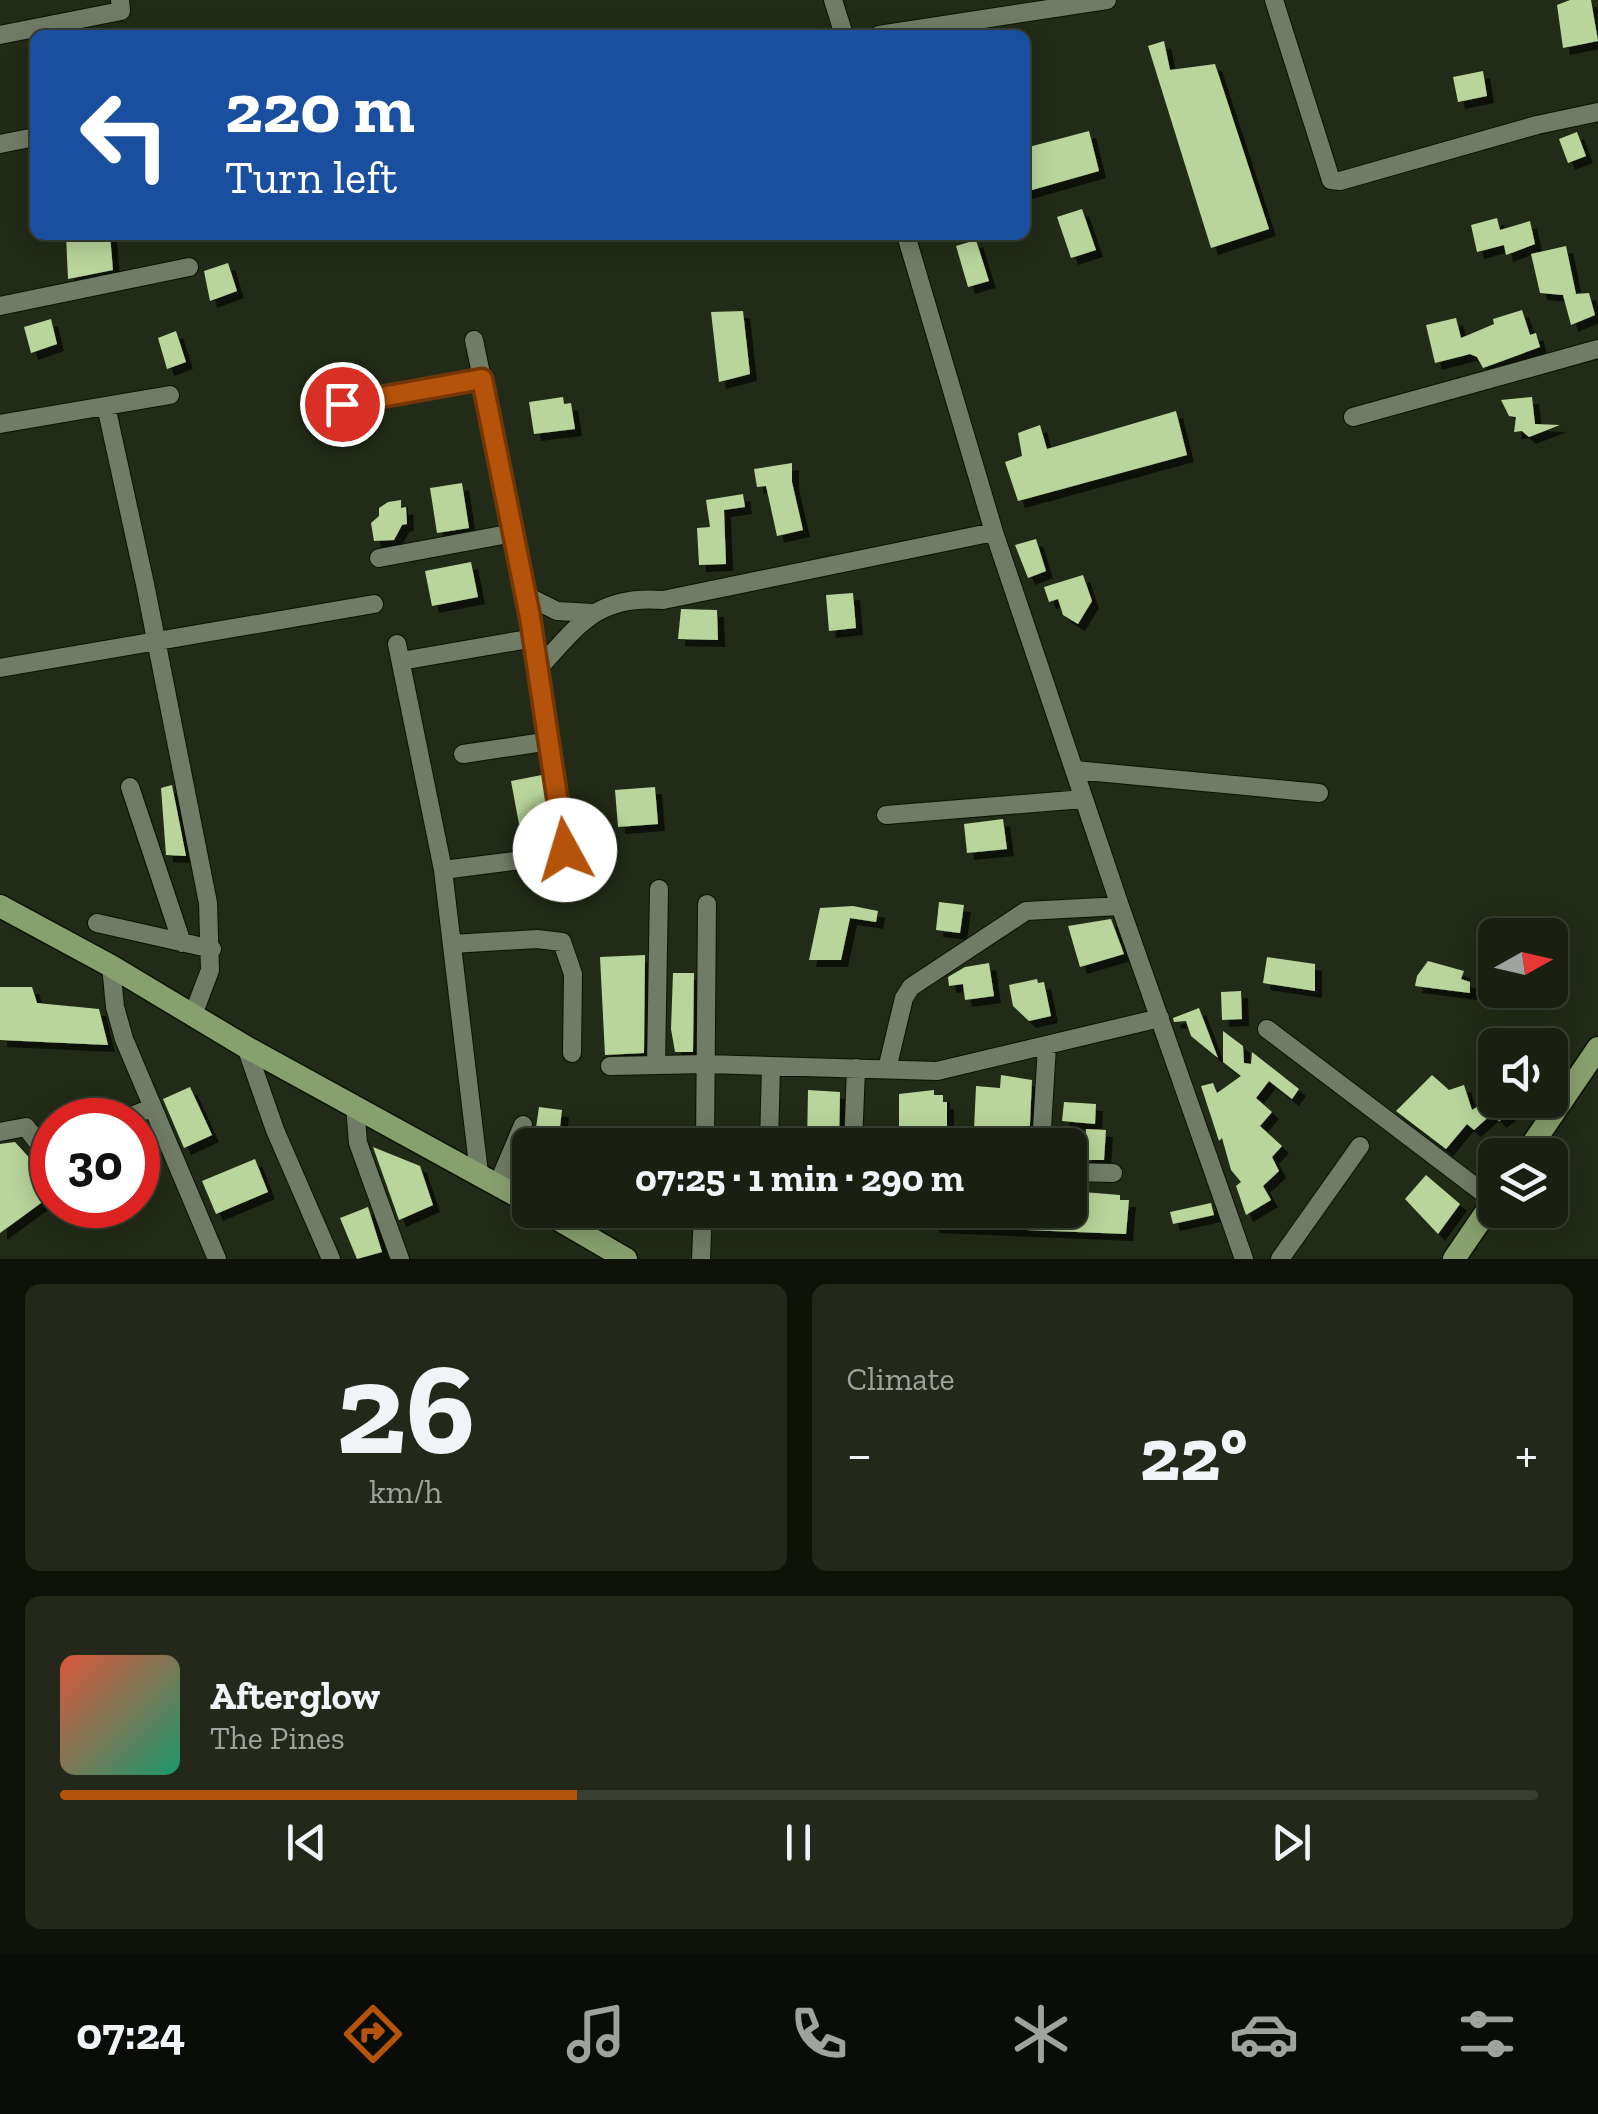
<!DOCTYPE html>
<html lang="en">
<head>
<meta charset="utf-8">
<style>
  :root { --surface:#1a2011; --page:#23281a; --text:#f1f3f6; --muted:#9fa39f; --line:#383e31; --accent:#b45309 }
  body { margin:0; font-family:"Zilla Slab",serif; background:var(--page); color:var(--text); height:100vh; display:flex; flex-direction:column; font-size:38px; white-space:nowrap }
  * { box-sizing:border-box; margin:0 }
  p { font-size:32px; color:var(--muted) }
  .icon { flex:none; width:55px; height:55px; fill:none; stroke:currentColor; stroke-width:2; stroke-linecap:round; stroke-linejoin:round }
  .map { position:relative; height:1259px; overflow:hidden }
  .details { display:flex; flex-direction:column; gap:25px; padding:25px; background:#0e1209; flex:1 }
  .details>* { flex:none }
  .hud { position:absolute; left:30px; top:30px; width:1000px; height:210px; border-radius:15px; box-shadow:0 5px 25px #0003,0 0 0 2px var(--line); background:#1a4fa0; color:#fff; overflow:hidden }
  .needle { width:65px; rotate:82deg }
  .buttons { position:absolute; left:1478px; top:918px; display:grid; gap:20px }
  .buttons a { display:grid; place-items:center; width:90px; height:90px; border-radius:15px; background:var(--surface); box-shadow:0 5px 25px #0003,0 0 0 2px var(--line); font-size:50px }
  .speed { position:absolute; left:30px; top:1098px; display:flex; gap:20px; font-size:50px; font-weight:700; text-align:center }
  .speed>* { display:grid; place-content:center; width:130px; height:130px; border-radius:50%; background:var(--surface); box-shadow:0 5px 25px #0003,0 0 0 2px var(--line); line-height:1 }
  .speed .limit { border:15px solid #d22; background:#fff; color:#111 }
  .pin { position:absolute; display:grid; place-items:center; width:85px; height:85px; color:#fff; margin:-42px; border:5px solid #fff; border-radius:50%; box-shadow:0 2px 10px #0007 }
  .me { position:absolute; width:110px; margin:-55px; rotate:354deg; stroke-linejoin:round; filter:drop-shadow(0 0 8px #0008) }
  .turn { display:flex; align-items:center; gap:35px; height:210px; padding:0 30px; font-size:45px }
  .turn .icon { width:130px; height:130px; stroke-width:2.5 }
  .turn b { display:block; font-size:70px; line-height:85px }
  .big { font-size:75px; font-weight:700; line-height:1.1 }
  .details .card { flex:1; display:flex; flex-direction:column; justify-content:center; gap:15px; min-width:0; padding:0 35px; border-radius:15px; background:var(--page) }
  .details .dial { align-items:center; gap:0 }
  .dial b { font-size:130px; line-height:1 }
  .song { display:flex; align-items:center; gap:30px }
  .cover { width:120px; height:120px; border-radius:15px; background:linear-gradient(135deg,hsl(10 70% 55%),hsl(160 70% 35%)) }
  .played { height:10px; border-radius:5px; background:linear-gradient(90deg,var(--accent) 35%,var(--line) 35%) }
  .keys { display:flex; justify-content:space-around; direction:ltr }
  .heat { display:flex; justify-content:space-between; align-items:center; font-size:55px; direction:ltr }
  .details .tiles { flex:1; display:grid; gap:25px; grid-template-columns:1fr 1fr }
  .card:last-child { grid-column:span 2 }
  .trip { position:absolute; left:512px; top:1128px; width:575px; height:100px; border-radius:15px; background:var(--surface); box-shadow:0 5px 25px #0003,0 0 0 2px var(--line); font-weight:700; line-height:100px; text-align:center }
  .tab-bar { display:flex; height:160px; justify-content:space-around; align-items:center; background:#0a0d07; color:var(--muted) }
  .tab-bar .icon { width:70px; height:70px }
  .tab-bar .current { color:var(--accent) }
  .tab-bar b { font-size:45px; color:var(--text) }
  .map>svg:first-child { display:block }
  .building { fill:#b9d59b; filter:url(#shadow) }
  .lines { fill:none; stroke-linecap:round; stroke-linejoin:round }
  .minor-casing { stroke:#0b1303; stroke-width:20 }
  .major-casing { stroke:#0b1303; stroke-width:25 }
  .minor { stroke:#717c66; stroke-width:18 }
  .major { stroke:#88a06e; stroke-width:22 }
  .route-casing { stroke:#753606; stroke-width:25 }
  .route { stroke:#b45309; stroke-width:18 }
</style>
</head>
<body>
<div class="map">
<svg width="1598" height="1259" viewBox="0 0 1598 1259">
  <defs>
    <filter id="shadow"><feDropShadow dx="7" dy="7" stdDeviation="0" flood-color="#0009"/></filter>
  </defs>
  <rect width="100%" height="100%" fill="#222b17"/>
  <path class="building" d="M1570,0H1591L1598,41L1563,48L1557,5Z
    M1164,41L1170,70L1215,64L1269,229L1211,248L1148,46Z
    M1483,71L1487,96L1458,102L1453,77Z
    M1089,131L1099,171L1025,192V148Z
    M1577,132L1586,156L1568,163L1559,139Z
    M1082,209L1096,250L1071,258L1057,217Z
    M1497,218L1500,230L1530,221L1535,244L1506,255L1504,245L1477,252L1471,225Z
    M66,235H110L113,270L68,279Z
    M976,240L989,281L968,287L956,246Z
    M1566,246L1576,294L1589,293L1595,315L1571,325L1563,295L1540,293L1531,254Z
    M228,263L237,291L210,301L204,271Z
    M1522,310L1530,335L1536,333L1540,347L1483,368L1477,357L1470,354L1435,363L1426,325L1456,318L1461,338L1494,324L1493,319Z
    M743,311L750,374L719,382L711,312Z
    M51,319L57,344L31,353L24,327Z
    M176,331L186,362L167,369L158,338Z
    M563,397L564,404L571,403L575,429L534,434L529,402Z
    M1532,397L1535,424L1560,425L1529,437L1522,431L1514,432L1516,417L1509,416L1501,400Z
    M1176,411L1187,455L1018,501L1005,462L1022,456L1018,433L1040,425L1047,449Z
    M792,463V482L803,530L777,536L766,486L757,487L754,469Z
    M462,483L469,528L437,533L430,488Z
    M743,494L745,507L724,510L726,564L699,565L697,528L710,527L706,500Z
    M401,500V508L406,507L407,524L402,525L394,540L374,541L371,523L379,516V508L388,502Z
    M1036,539L1046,571L1028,578L1015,545Z
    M471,562L478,597L432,606L425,571Z
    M1083,575L1092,601L1078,624L1063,615L1058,599L1049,602L1044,587Z
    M853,593L856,628L829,631L826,595Z
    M681,609L717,610L718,640L678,639Z
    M542,775L548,819L519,824L511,781Z
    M172,785L186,856L166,855L161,788Z
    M655,787L658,824L618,827L615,790Z
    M1003,819L1007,849L967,853L964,824Z
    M939,902L964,905L960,933L936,930Z
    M853,906L878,911L876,922L850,918L841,960H809L820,908Z
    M1111,919L1124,954L1080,967L1068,926Z
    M645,955L644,1053L605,1055L600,957Z
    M1267,957L1315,964V991L1263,983Z
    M1428,961L1464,971L1461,979L1470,982V993L1415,986L1417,976Z
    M989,963L994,996L965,1000L963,984L949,986L948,977L965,967Z
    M673,973H694L693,1052H675L671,1029Z
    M1037,979L1038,983L1044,982L1051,1016L1029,1021L1013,1006L1009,985Z
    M0,987H32L37,1003L99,1009L108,1045L0,1040Z
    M1241,991L1242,1019L1222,1020L1221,992Z
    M1199,1008L1204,1021L1218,1058L1191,1036L1186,1021L1174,1022L1173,1018Z
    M1223,1031L1243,1046L1244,1063L1251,1064L1252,1052L1299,1089L1292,1099L1269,1081L1256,1098L1272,1112L1260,1126L1282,1146L1272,1157L1279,1171L1263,1186L1271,1200L1246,1215L1236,1186L1241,1182L1231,1170L1222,1138L1219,1141L1201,1086L1213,1083L1217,1093L1241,1076L1223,1062Z
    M1001,1075L1032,1080L1029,1145H934V1137L915,1136L914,1145H895V1127L899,1128V1094L934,1090V1095H943V1102H947V1129H974L976,1086L1000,1088Z
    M1432,1075L1449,1090L1464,1085L1472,1110L1495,1096V1100H1500L1509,1114L1499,1121L1493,1113L1474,1130L1467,1124L1446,1149L1396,1111Z
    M190,1087L212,1135L184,1148L163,1099Z
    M808,1090L840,1092L839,1145H807Z
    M1064,1102L1096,1104L1095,1124L1062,1121Z
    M539,1107L562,1110L558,1144L534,1142Z
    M1086,1129L1106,1130L1104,1160H1084Z
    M15,1142L52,1183V1195L0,1233V1144Z
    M373,1147L420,1166L433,1205L399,1220Z
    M255,1159L268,1192L216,1214L202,1181Z
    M1426,1175L1460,1204L1438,1234L1405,1199Z
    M1070,1191L1120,1195V1200H1129L1126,1234L932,1226L933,1210H1070Z
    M1211,1203L1214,1215L1173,1224L1170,1212Z
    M368,1207L382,1252L357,1259L340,1218Z"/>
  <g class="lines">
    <defs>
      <path id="minor" d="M833,0L844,35
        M1274,0L1331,180L1340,181L1537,125L1598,112
        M0,35L121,11L120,0
        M879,35L1107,0
        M0,144L35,137
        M906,235L994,532L1120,906L1244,1259
        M0,306L189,267
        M474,340L527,596L557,611L593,613
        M342,404L482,379
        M106,406L145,584L208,903L210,970L193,1015
        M1353,417L1598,349
        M0,424L170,395
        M379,558L513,533
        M527,596L539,668
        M397,644L443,870
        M401,661L534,638
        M0,668L374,604
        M463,754L550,741
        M1075,770L1319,793
        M130,787L182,943
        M886,815L1084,799
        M97,923L212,949
        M452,944L537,939L562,942L573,974L572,1053
        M111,966L115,1007L124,1039L217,1259
        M1267,1029L1494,1201
        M246,1047L275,1130L331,1259
        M656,1065L659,889
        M610,1066L706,1064L937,1071L1160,1018
        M887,1069L904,998L911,987L1026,911L1120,906
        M355,1106L358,1143L400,1259
        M122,1120L151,1108
        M0,1132L26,1127L42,1148L52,1147
        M769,1143L771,1066
        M705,1145L707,904
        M853,1145L856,1068
        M1041,1145L1047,1046
        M1070,1172L1113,1173
        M479,1173L443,870L561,855L565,850L539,668C580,623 598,595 663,600L994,532
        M498,1184L523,1125
        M701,1259L703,1210
        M1280,1259L1360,1146"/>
      <path id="major" d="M0,906L111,966L246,1047L530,1203
        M1525,1155L1598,1048
        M542,1210L626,1259
        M1454,1259L1495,1199"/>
    </defs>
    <use href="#minor" class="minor-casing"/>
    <use href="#major" class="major-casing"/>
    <use href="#minor" class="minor"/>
    <use href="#major" class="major"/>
  </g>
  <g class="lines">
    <defs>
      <path id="route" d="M342,404L482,379L530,617L565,850"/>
    </defs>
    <use href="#route" class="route-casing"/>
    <use href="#route" class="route"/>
  </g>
</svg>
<div class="buttons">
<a><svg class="needle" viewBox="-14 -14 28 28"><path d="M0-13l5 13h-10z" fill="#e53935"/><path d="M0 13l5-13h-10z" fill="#9fa39f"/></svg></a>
<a><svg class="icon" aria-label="sound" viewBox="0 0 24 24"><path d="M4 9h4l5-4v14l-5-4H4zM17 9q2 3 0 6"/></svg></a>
<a><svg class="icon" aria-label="layers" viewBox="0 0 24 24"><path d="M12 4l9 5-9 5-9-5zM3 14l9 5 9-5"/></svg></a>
</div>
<div class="speed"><div class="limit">30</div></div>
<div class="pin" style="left:342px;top:404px;background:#d93025"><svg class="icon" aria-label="arrive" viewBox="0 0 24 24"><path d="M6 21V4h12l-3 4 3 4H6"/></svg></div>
<svg class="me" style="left:565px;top:850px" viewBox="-20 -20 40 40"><circle r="19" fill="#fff"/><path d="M0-13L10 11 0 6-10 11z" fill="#b45309"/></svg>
<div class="trip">07:25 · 1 min · 290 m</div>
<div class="hud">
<div class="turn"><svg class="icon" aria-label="left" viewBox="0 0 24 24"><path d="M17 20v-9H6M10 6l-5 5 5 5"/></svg><div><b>220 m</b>Turn left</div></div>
</div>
</div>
<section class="details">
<div class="tiles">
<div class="card dial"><b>26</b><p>km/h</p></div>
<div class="card"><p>Climate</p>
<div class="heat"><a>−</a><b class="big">22°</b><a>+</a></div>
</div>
<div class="card">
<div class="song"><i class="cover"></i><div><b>Afterglow</b><p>The Pines</p></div></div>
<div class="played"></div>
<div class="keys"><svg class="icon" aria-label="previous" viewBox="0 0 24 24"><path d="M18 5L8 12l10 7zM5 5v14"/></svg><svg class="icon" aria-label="pause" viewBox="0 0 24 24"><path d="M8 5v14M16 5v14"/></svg><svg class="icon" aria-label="next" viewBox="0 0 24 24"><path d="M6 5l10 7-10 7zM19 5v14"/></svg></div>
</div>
</div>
</section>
<nav class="tab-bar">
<b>07:24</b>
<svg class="icon current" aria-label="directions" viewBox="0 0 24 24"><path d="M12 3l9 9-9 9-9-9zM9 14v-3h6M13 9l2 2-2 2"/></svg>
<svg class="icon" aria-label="music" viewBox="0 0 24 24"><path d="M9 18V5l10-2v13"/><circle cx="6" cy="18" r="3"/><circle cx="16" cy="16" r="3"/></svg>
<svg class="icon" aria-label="phone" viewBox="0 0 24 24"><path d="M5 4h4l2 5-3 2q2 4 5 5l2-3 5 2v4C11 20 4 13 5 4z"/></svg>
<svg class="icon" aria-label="climate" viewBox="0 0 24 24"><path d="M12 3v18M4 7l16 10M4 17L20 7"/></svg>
<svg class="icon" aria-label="car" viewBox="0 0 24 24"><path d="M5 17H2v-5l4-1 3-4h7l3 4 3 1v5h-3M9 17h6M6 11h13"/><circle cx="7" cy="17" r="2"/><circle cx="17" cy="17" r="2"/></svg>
<svg class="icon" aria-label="filters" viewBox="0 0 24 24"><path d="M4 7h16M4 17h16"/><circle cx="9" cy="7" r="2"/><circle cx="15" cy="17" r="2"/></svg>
</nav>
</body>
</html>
